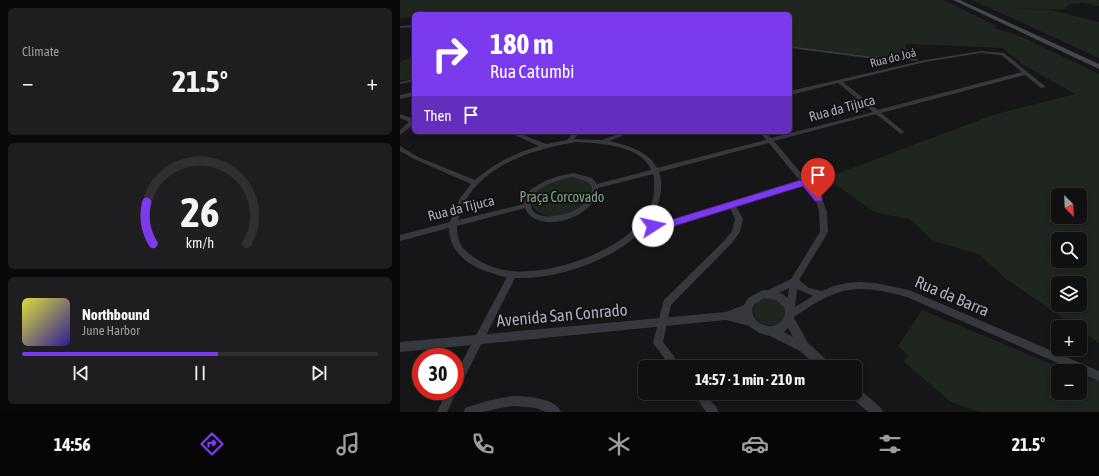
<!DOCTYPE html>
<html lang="en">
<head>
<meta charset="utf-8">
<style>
  :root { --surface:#101012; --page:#1e1e20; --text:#f1f3f6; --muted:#9c9d9f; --line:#303032; --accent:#7c3aed }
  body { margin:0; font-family:"Asap Condensed",sans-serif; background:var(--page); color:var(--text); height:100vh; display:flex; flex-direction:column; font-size:15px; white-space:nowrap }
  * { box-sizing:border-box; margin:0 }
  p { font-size:13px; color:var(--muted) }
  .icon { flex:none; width:22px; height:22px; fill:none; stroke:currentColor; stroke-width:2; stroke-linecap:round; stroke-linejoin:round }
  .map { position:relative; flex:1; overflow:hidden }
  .sheet { display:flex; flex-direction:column; gap:8px; padding:8px; background:#09090a; width:400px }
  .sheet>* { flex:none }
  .guide { position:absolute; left:12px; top:12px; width:380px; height:122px; border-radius:6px; box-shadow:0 2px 6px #0003,0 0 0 1px var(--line); background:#7c3aed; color:#fff; overflow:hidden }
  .needle { width:26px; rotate:156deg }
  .buttons { position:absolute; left:651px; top:188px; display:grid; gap:8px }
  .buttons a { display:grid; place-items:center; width:36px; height:36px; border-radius:6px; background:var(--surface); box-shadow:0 2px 6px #0003,0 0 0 1px var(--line); font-size:20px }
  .speed { position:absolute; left:12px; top:348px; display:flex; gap:8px; font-size:20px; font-weight:700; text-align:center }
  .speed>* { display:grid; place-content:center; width:52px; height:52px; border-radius:50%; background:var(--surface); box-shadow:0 2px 6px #0003,0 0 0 1px var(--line); line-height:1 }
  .speed .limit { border:6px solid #d22; background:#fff; color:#111 }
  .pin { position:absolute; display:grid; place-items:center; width:34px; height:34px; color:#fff; margin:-41px -17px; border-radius:50% 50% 50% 0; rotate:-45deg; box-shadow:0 0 4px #0007 }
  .pin .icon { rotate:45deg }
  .me { position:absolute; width:44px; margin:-22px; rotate:80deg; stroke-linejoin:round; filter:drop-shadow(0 0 3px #0008) }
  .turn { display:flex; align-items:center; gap:14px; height:84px; padding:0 12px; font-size:18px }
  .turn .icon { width:52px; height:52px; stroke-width:2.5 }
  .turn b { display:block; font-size:28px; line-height:34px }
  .then { display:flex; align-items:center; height:38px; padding:0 12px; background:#0003; gap:8px; font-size:15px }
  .big { font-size:30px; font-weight:700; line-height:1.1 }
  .sheet .card { flex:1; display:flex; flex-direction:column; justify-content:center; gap:6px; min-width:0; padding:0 14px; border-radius:6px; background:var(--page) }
  .sheet .dial { align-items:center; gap:0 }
  .dial svg { height:104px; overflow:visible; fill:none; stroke:var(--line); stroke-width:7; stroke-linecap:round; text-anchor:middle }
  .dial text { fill:var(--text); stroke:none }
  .song { display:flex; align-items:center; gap:12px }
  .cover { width:48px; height:48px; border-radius:6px; background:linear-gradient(135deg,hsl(60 70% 55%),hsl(250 70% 35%)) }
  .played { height:4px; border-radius:2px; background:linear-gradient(90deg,var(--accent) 55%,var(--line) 55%) }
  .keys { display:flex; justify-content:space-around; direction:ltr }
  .heat { display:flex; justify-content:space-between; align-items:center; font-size:22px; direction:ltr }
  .trip { position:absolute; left:238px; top:360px; width:224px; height:40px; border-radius:6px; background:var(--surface); box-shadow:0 2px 6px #0003,0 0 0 1px var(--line); font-weight:700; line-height:40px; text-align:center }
  .tabs { display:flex; height:64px; justify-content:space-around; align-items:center; background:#060607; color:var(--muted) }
  .tabs .icon { width:28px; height:28px }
  .tabs .active { color:var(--accent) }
  .tabs b { font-size:18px; color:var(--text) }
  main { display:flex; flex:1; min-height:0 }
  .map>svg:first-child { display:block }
  .green { fill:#1e261f; fill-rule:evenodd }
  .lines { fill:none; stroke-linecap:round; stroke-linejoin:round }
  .minor { fill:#37383d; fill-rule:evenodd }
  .tertiary { fill:#37383d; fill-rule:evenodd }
  .secondary { fill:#45474d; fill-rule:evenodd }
  .route { fill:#7c3aed; stroke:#51269a }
  .labels { text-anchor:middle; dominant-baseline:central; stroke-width:4; stroke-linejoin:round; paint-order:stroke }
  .far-street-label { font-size:12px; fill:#a8adb8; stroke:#111113 }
  .street-label { font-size:14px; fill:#a8adb8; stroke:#111113 }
  .park-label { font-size:14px; fill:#7fa381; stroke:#111113 }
  .near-street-label { font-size:17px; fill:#a8adb8; stroke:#111113 }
</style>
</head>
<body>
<main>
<section class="sheet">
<div class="card"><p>Climate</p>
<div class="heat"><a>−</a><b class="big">21.5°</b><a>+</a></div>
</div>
<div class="card dial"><svg viewBox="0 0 100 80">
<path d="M14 69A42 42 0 1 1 86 69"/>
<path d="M14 69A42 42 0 0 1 9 37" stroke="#7c3aed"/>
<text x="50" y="56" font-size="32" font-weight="700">26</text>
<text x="50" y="72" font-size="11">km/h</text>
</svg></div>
<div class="card">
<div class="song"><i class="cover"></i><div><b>Northbound</b><p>June Harbor</p></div></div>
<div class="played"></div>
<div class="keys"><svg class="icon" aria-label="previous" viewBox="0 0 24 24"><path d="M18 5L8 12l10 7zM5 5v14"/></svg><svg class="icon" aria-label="pause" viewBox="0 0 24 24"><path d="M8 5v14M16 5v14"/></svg><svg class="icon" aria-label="next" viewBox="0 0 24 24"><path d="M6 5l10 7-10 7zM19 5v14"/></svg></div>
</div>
</section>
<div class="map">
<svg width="699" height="412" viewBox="0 0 699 412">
  <rect width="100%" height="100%" fill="#161618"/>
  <path class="green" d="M0,0H544L595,25V28L620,36L699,74V343L680,330V327H676L606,279L579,254L533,241L510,219L476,213L426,178L596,114L675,94L622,64L602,48L507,44L505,45L511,58H485L390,46V14H14V17L0,18ZM658,195H680V217H658ZM658,239H680V261H658ZM658,283H680V305H658Z
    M572,0H699V6L683,3L669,4L664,9C648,11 631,7 614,9L651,10L699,22V58Z
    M14,56V79L0,80V62Z
    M173,177L188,181L193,187L191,199C185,204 179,209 172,213C160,219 135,219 131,202C136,183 157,181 173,177Z
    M364,297H369L383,303L386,316C376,327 365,330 355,317C351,307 356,303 364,297Z
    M522,310L668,371H658V393H680V376L687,379L699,380V412H579L551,402L504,362L508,355L498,346Z"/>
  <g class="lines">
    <path class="minor" d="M14,25V27L0,28V26Z
      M390,46L467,56L517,59L519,60L517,61L467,58L390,48Z
      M581,51L604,53L646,87L641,88L625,75L481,113L503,131L504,132L501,134L476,114L374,141L421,197L427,212L428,232L399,280L409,288L422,291L434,286L447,283L460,282L475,283L509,290L699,371V381L680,373V371H676L507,297C455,283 439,286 394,317L391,318L388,317L386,310L389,288L369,298L366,297L365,294L366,291L391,279L420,232L419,212L416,200L403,185L336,206L343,219L340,232L331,244L271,305L263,342L282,367H271L253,343L263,303L264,300L325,240L332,231L335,219L330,208C309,214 266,232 245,227C240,232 235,237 229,242C198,265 154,279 115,278L59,388L56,389L57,391L47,412H37L47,391H55V375L107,277C102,277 97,275 92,273C70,267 49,253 49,228L0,241V235L50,222L59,200L71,184L14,159L0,151V146L18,157L75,180C93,164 115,153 139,146L108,132H116L146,144L167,140L174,132H180L174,139L202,140L224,132H232L209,141C226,145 249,151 257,168L366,140L360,132H366L371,138L473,112L438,83L390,95V91L525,60ZM581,53L601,55L622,72L478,110L443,82L525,62ZM176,142C198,143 242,145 251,170L197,184L192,178L173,173L159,176L147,180L131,189L125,197L124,204L58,220C71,168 129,150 176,142ZM369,143L400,181L271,220L253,223L249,222C258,208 265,189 259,172ZM253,174C255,180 254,185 254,192C250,240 171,269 130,271C111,273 91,269 75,258C62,249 57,243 57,226L125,208C137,237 198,217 198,188ZM173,177L188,182L192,187C192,198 185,204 177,209C166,216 130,224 131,203C131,187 161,179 173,177ZM397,289L413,296L395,307Z
      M14,79V81L0,84V82Z
      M14,92V96L0,99V95Z
      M0,114L14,119V124L0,135V130L9,122L0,118Z
      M293,393H304L317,408L318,412H306Z
      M113,396C126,396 156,398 161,412H146L136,408L113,406L101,408L83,412H64L65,408C81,402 96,398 113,396Z"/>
    <path class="tertiary" d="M363,290L374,291L383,294L391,301L395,309L394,318L408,343L430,363L432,367H418L400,351L370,336L359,333L349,326L326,320L0,352V342L326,312L344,305L348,298ZM364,298L376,300L384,307C386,313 385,317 381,321C369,334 346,319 354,305C357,302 361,300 364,298ZM388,328L393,337L384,332Z
      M455,387L459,389L481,408L483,412H468L451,397L449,393H455Z"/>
    <path class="secondary" d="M553,0H560L699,64V69Z"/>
  </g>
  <path class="route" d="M401,180H408L422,197V201H415L403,186L271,227L253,229L248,226L253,223L271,220Z"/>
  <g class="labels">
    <g class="far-street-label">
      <text transform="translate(493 58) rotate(-14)">Rua do Joá</text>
    </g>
    <g class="street-label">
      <text transform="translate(442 108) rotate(-15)">Rua da Tijuca</text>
      <text transform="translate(61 208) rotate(-14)">Rua da Tijuca</text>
    </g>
    <g class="park-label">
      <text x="162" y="197">Praça Corcovado</text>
    </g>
    <g class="near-street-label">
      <text transform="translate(552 296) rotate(23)">Rua da Barra</text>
      <text transform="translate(162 315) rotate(-5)">Avenida San Conrado</text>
    </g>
  </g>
</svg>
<div class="buttons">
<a><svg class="needle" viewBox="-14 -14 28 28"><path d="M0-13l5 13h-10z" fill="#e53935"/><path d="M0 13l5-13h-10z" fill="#9c9d9f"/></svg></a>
<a><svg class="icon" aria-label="search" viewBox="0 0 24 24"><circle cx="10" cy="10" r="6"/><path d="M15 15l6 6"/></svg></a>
<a><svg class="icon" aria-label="layers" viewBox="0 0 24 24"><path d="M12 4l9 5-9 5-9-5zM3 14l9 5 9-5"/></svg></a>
<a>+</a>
<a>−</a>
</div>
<div class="speed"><div class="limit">30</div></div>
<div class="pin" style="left:418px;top:199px;background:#d93025"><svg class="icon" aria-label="arrive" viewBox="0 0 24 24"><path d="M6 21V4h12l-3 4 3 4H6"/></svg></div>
<svg class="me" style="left:253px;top:226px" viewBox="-20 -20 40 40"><circle r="19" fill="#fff"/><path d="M0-13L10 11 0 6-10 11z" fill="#7c3aed"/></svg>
<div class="trip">14:57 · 1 min · 210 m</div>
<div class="guide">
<div class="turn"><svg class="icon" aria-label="right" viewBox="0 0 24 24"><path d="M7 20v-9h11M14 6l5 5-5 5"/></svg><div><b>180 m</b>Rua Catumbi</div></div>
<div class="then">Then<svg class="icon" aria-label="arrive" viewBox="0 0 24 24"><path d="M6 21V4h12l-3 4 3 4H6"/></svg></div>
</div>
</div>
</main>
<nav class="tabs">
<b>14:56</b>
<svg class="icon active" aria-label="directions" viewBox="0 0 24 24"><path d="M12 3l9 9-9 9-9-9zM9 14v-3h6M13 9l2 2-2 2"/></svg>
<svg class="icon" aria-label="music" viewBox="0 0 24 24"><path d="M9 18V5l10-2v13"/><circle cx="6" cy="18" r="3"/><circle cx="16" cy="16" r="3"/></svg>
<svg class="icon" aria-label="phone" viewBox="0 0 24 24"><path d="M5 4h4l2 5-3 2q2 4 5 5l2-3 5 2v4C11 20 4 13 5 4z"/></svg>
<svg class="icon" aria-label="climate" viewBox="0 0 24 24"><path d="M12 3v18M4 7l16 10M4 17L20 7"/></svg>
<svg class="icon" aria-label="car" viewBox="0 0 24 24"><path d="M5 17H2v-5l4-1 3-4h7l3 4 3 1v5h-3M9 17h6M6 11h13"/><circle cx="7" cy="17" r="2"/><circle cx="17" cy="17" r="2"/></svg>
<svg class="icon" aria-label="filters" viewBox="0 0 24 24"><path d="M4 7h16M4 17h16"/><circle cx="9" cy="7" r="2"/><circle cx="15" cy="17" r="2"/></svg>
<b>21.5°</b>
</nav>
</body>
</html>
